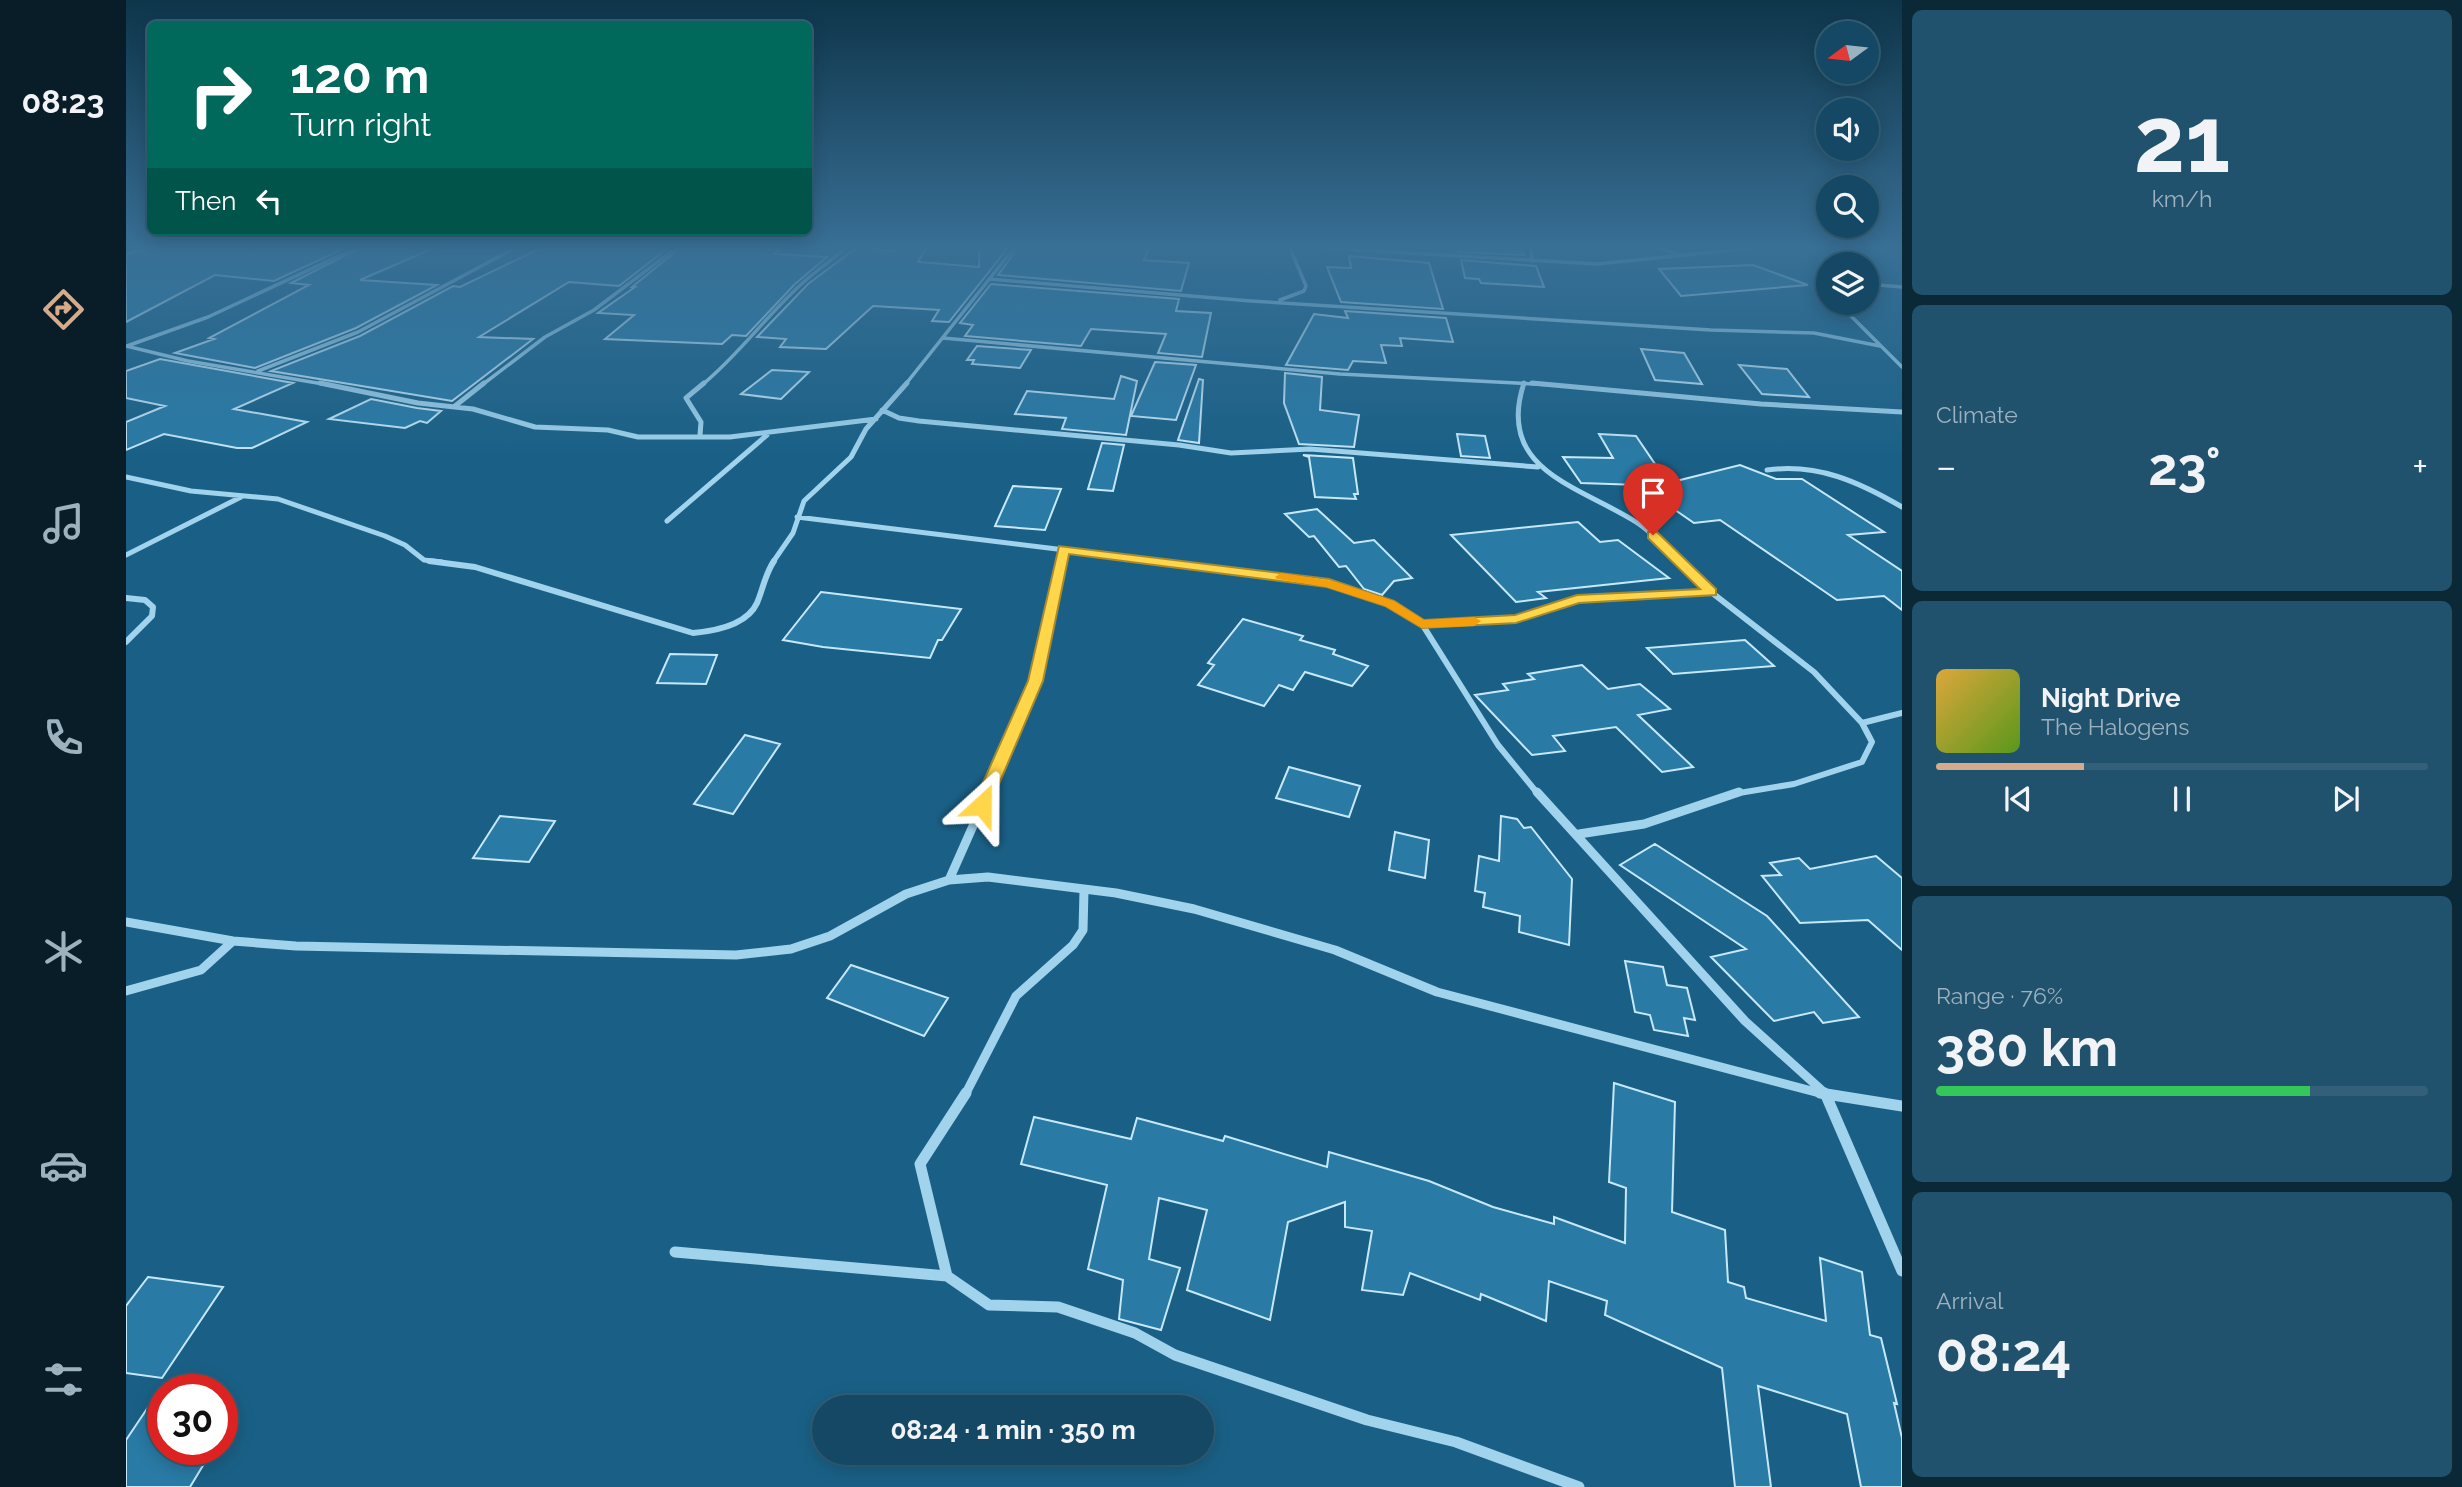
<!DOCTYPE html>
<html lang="en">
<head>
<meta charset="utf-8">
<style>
  :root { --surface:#144864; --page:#21526d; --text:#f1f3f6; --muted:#9db2bf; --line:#336078; --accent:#d6ab8b }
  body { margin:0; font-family:Raleway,sans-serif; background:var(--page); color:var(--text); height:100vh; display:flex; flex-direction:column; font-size:26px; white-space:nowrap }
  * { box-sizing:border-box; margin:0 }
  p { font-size:23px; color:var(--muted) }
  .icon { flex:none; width:38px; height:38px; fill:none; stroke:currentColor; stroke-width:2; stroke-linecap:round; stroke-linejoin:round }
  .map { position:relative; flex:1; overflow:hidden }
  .drawer { display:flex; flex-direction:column; gap:10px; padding:10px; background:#0b2837; width:560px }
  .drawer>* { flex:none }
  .guide { position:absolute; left:21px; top:21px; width:665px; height:214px; border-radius:10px; box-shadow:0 4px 18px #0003,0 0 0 2px var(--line); background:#00695c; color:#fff; overflow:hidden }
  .needle { width:46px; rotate:255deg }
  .fabs { position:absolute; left:1690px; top:21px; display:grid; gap:14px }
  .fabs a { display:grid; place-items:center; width:63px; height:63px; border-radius:50%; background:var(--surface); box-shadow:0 4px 18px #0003,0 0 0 2px var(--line); font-size:35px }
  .speed { position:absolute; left:21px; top:1374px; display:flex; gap:14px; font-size:35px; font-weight:700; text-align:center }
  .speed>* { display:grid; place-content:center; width:91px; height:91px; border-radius:50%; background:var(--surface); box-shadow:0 4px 18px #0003,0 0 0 2px var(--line); line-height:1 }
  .speed .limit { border:10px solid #d22; background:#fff; color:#111 }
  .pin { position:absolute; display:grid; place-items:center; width:60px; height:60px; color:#fff; margin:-72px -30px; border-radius:50% 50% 50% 0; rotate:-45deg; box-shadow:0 0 7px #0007 }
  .pin .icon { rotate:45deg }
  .me { position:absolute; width:77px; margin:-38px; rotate:24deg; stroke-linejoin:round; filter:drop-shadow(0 0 5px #0008) }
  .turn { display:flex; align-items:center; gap:24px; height:147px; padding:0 28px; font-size:32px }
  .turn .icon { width:91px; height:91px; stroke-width:2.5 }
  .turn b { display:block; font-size:49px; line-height:60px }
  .then { display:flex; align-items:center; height:66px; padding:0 28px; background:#0003; gap:14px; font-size:26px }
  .big { font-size:52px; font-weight:700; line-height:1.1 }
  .drawer .widget { flex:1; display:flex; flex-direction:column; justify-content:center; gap:10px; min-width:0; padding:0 24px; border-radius:10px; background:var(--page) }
  .drawer .dial { align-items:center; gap:0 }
  .dial b { font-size:91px; line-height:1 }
  .song { display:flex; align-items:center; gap:21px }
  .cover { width:84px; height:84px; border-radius:10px; background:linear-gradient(135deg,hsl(40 70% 55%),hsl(90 70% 35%)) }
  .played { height:7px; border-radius:4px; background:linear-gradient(90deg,var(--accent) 30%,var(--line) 30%) }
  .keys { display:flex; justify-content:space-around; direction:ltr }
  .heat { display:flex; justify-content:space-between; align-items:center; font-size:38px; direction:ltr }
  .charge { height:10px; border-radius:5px; background:linear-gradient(90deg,#34c759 76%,var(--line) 0) }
  .trip { position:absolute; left:686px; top:1395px; width:402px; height:70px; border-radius:35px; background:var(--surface); box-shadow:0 4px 18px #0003,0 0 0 2px var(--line); font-weight:700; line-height:70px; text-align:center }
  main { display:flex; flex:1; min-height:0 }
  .tabs { display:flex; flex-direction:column; width:126px; justify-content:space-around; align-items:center; background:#081d28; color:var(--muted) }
  .tabs .icon { width:49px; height:49px }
  .tabs .selected { color:var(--accent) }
  .tabs b { font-size:32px; color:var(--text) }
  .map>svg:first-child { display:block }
  .building { fill:#297aa5; stroke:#c7e8f9; stroke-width:2 }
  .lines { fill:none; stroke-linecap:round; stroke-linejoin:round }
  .street-far4 { stroke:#a1d3ec; stroke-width:3.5 }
  .street-far3 { stroke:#a1d3ec; stroke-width:5 }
  .street-far2 { stroke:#a1d3ec; stroke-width:6 }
  .street-far1 { stroke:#a1d3ec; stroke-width:9 }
  .street { stroke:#a1d3ec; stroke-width:11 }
  .route { fill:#ffd54a; stroke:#a68a30; stroke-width:2 }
  .slow { fill:#f59e0b }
</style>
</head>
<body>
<main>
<nav class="tabs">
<b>08:23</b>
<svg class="icon selected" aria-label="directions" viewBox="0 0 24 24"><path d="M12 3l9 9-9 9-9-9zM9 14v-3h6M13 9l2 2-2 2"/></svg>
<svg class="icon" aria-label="music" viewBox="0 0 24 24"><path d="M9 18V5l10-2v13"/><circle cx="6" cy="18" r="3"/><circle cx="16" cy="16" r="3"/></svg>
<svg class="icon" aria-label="phone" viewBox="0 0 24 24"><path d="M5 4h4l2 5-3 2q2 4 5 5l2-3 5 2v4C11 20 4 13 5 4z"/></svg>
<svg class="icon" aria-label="climate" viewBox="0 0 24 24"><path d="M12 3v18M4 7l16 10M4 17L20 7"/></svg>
<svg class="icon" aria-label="car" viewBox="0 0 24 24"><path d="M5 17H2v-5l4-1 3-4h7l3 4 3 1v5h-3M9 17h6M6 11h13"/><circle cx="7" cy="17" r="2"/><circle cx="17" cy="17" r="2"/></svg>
<svg class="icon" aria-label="filters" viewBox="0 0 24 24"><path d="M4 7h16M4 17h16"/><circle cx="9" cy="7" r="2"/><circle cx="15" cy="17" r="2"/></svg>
</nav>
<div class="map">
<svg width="1776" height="1487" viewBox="0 0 1776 1487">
  <rect width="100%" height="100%" fill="#1a6086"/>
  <path class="building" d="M22,248H219L148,281L89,275L0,322V254Z
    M234,248H308L234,280L311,285L230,328L129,368L49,353L88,339L83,338L183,285L165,283Z
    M415,248H542L493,286L443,282L353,337L407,339L326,401L145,371L234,336L327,286L334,287Z
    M554,248H655L648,254L701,257L669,284L620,336L606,335L596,344L479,339L508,315L472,313L509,287H506Z
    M730,248L768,251L770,248H800L792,262L853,267V248H882L823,322L806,321L813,310L747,306L700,349L654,347L660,339L631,337L682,284Z
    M892,248H1023L1018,260L1063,263L1055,291L872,275Z
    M1332,248H1394L1398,255L1332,252Z
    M1223,256L1303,263L1317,309L1215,302L1201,267L1225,268Z
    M1335,260L1410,266L1418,287L1355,283L1353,279L1339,278Z
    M1627,265L1682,285L1555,296L1533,269Z
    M865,284L1053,299L1050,311L1085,313L1076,357L1032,353L1040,334L965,329L955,346L839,336L847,325L834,323Z
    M1219,311L1320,318L1327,342L1274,338L1276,346L1255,345L1260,363L1227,361L1222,370L1160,365L1188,314L1222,318Z
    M851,346L905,350L894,368L846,364L848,360H841Z
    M1515,349L1558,353L1576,384L1529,380Z
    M34,359L167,383L108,409L181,422L126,448H111L38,434L0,450V422L39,406L0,398V371Z
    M1029,362L1070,365L1050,420L1005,416Z
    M1613,365L1661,369L1683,397L1636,394Z
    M646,370L683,372L655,399L615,394Z
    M1159,373L1196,377L1194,410L1233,415L1228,447L1173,444L1158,403Z
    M995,376L1011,381L1000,435L936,429L940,418L889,414L901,391L988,399Z
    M1073,379L1077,380L1073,443L1052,440Z
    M245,399L291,408L315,411L301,423L294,421L279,428L203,419Z
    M1331,434L1359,436L1364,458L1335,456Z
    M1473,434L1510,436L1542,483L1614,465L1650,479H1676L1758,532L1722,535L1776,571V610L1758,596L1711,600L1594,520L1568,523L1513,485L1455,483L1437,457L1487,458Z
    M976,443L998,445L987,491L962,489Z
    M1177,455L1227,458L1232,494H1228L1230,499L1189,497L1183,457Z
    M887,486L935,489L919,530L869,526Z
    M1191,509L1228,543L1248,540L1286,578L1268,581L1256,595L1238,589L1220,566L1213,567L1188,536L1183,537L1159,514Z
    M1452,522L1474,542L1492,540L1543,578L1412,592L1420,598L1390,602L1325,535Z
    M695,592L793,604L835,609L816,640H812L804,658L697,647L657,640Z
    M1117,619L1177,636L1174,640L1209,650L1207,654L1242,666L1226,686L1179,672L1167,690L1153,685L1138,706L1072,685L1088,665L1082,663Z
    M1619,640L1648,666L1547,674L1521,648Z
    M544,654L591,655L580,684L531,683Z
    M1456,665L1482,689L1514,684L1544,709L1512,715L1567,767L1536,772L1490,727L1427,736L1439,751L1406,755L1349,695L1382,690L1377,684L1408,679L1402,674Z
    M619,735L654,744L607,814L568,804Z
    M1163,767L1234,786L1223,817L1150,798Z
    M374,816L429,821L403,862L347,858Z
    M1375,816L1391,819L1398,828L1405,827L1446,879L1443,945L1393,932L1394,916L1357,907L1359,893L1349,891L1353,856L1373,861Z
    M1269,832L1303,840L1299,878L1263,870Z
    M1529,844L1641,916L1733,1017L1697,1023L1688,1012L1648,1021L1585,957L1620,949L1494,865Z
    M1750,856L1776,878V950L1742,920L1674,923L1636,876L1655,875L1644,863L1673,858L1684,869Z
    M1499,961L1537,967L1541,985L1561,988L1569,1020L1558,1018L1562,1036L1528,1030L1524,1015L1509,1012Z
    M725,965L822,998L798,1036L701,998Z
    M1488,1083L1549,1102L1546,1212L1599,1230L1602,1282L1618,1287L1620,1298L1700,1321L1694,1258L1736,1272L1744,1335L1755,1338L1771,1404L1768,1403L1776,1438V1487H1735L1721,1414L1632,1386L1645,1487H1609L1596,1368L1479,1315L1481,1301L1423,1281L1420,1321L1355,1294L1354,1300L1284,1273L1277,1295L1236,1290L1246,1231L1219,1227V1202L1162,1222L1144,1320L1061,1290L1081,1210L1033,1198L1023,1259L1054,1268L1035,1330L993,1319L997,1280L962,1269L981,1185L895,1164L908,1117L1005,1139L1011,1118L1097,1141L1099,1136L1201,1167L1203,1152L1303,1181L1367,1207L1428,1224V1217L1499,1243L1500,1188L1483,1182Z
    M22,1277L97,1287L36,1378L0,1373V1306Z
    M37,1385V1449H87L64,1487H0V1440Z"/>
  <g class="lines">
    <path class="street-far4" d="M1197,248L1471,264L1626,248
      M1405,248L1406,261
      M1533,248L1554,255
      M863,279L1125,301L1585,330L1688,333L1754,346
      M1703,282H1696L1703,293
      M1741,284L1776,287
      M1154,300L1178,291L1180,286L1164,248
      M1712,303L1776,367
      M817,338L1214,374L1428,385
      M0,346L62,361L203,385
      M1,346L82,317L230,248
      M132,371L232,332L389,248
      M356,385L419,337L468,310L550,248
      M576,385C609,358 635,323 666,293C682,276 702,263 720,248
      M779,385L888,248"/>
    <path class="street-far3" d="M194,383L292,403L347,409L409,427L482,430L512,437H604L750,419
      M1398,383C1369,470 1453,486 1510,522C1526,532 1540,549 1554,562
      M1406,383L1635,404L1776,412
      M329,406L358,383
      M756,410L773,418L793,421L1053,445L1105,453L1184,449L1412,467
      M574,435L575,422L560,398L578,383
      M1641,470C1692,463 1733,482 1776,507
      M0,477L65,491L152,499L259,536L279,545L298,560L316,562
      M671,517L1037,562
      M541,521L641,435
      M0,555L115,497
      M647,562L667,533L678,501L725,457L740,429L781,383
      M935,562L938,549"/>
    <path class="street-far2" d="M303,561L349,567L567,633C589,631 621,625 631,603C637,589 639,574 648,561
      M1023,561L1203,583L1264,604L1296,624L1372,745L1412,794
      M1585,592L1688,672L1736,723
      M0,598L19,600L27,607L26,616L0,642
      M1296,624L1390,619L1451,599L1585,592L1552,561
      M861,794L910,681L936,561
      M1607,794L1668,784L1736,762L1746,742L1736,723L1776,713"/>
    <path class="street-far1" d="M1411,792L1619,1021L1701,1095
      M1453,834L1518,824L1613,792
      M823,880L862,792
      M0,922L107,941L170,946L610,955L665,949L704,936L780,894L823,880L862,877L990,893L1068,909L1209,950L1311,992L1701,1095
      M0,991L75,970L107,941
      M839,1095L890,996L947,945L957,930L958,890"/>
    <path class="street" d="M1694,1093L1776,1106
      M1699,1093L1776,1271
      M549,1252L821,1276L863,1305L932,1307L1009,1333L1049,1355L1241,1420L1330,1442L1453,1487
      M821,1276L794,1164L840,1093"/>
  </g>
  <linearGradient id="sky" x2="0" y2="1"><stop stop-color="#0e354a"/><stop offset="0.54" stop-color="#386f95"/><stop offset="1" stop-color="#386f95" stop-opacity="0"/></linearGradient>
  <rect width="1776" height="457" fill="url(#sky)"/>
  <path class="route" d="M1522,532H1531L1590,589V595L1453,603L1390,623L1296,628L1259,606L1201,587L943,554L917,681L864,805L856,811L847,805L902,681L933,546L1203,579L1268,601L1298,620L1389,615L1451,595L1574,589L1522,538Z"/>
  <path class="slow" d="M1155,573L1207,581L1268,601L1298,620L1348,617L1355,621L1348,626L1296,628L1259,606L1200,587L1151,579L1149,577Z"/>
</svg>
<div class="fabs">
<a><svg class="needle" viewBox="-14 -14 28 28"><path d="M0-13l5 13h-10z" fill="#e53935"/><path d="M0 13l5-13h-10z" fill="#9db2bf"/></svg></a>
<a><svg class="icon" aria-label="sound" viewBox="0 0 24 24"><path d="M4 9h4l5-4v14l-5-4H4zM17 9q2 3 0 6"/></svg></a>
<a><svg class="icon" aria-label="search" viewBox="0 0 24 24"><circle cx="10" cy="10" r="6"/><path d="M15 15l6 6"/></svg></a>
<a><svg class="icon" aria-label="layers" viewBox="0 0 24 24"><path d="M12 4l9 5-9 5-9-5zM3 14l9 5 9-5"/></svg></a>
</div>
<div class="speed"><div class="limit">30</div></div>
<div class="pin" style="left:1527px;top:535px;background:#d93025"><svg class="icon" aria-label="arrive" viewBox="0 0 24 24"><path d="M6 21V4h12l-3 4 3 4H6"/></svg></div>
<svg class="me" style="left:856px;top:805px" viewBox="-20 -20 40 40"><path d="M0-17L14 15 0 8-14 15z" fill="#ffd54a" stroke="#fff" stroke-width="4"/></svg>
<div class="trip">08:24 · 1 min · 350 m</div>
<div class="guide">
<div class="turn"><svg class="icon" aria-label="right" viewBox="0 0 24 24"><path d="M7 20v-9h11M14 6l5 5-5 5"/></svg><div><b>120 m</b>Turn right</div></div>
<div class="then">Then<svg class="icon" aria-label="left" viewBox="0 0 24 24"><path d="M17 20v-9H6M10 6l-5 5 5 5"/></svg></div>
</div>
</div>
<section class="drawer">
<div class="widget dial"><b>21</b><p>km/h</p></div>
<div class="widget"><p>Climate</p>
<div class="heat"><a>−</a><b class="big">23°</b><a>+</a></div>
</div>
<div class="widget">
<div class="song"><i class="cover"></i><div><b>Night Drive</b><p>The Halogens</p></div></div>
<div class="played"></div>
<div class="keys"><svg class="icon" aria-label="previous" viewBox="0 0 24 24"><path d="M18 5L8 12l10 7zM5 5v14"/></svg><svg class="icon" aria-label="pause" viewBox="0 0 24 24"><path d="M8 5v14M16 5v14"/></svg><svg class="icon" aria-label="next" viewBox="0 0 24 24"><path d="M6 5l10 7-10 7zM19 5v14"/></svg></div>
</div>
<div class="widget"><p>Range · 76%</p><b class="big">380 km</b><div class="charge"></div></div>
<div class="widget"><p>Arrival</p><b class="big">08:24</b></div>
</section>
</main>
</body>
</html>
